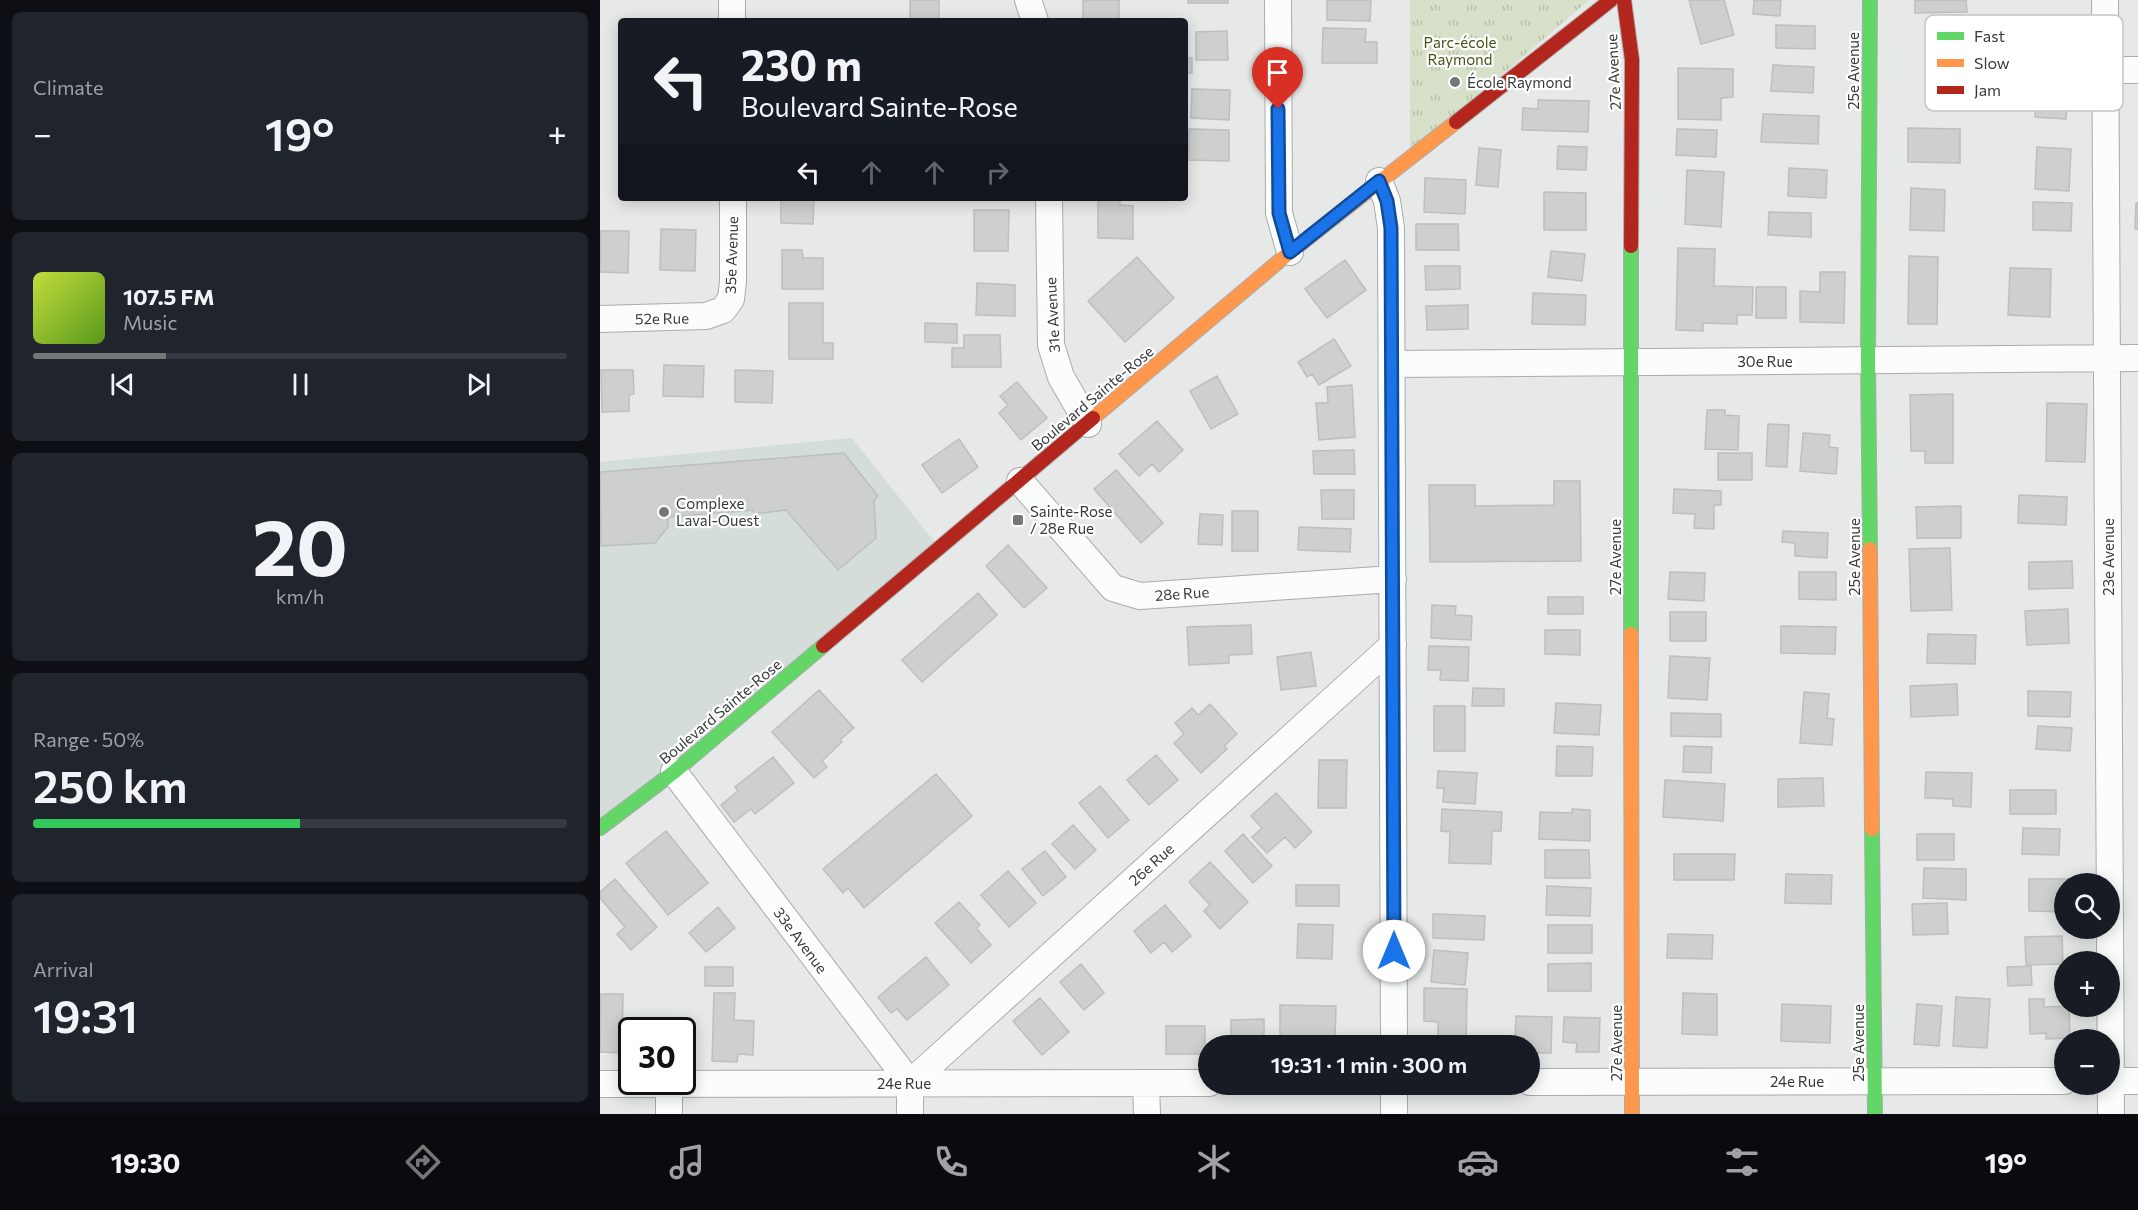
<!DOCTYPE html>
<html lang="en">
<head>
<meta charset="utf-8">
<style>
  :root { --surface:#171b24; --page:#20242c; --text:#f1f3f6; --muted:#9ea1a6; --line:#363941; --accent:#757777 }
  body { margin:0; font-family:Commissioner,sans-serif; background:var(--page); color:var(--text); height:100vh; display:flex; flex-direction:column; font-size:22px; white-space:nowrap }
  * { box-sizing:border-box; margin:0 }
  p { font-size:20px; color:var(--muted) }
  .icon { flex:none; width:33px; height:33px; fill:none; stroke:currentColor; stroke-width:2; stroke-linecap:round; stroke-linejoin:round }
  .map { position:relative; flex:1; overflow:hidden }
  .panel { display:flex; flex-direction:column; gap:12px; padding:12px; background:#0d0f14; width:600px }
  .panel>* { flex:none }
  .hud { position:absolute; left:18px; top:18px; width:570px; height:183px; border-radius:6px; box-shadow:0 3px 15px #0003; background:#171b24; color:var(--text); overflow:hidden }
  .fabs { position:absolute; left:1454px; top:873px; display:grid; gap:12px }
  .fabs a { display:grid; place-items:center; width:66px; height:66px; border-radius:50%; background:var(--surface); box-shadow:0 3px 15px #0003; font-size:30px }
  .speed { position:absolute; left:18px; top:1017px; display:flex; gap:12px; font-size:30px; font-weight:700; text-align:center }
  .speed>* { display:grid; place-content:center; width:78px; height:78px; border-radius:50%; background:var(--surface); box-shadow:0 3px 15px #0003; line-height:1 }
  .speed .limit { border:3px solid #111; border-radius:9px; background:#fff; color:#111 }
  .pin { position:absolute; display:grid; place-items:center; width:51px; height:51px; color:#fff; margin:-62px -26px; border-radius:50% 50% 50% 0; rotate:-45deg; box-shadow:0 0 6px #0007 }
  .pin .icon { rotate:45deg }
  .me { position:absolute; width:66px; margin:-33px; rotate:0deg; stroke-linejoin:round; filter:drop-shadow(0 0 4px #0008) }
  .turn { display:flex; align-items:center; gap:21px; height:126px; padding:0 24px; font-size:27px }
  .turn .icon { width:78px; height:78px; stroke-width:2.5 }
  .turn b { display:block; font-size:42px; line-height:51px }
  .lanes { display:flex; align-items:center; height:57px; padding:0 24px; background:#0003; justify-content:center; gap:30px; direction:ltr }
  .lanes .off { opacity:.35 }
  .big { font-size:45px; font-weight:600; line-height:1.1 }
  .panel .widget { flex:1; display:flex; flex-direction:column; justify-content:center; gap:9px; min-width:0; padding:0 21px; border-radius:9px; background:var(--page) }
  .panel .dial { align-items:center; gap:0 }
  .dial b { font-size:78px; line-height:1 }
  .song { display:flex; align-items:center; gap:18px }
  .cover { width:72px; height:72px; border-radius:9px; background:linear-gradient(135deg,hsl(70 70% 55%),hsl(90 70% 35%)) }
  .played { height:6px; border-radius:3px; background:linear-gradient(90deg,var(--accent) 25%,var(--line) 25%) }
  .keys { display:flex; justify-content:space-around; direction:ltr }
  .heat { display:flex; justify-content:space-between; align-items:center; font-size:33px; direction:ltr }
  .charge { height:9px; border-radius:4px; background:linear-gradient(90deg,#34c759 50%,var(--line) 0) }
  .trip { position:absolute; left:598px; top:1035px; width:342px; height:60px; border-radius:30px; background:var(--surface); box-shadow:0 3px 15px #0003; font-weight:600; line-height:60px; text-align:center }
  .tabs { display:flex; height:96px; justify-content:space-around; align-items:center; background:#090b0e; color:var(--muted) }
  .tabs .icon { width:42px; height:42px }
  .tabs .on { color:var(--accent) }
  .tabs b { font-size:27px; color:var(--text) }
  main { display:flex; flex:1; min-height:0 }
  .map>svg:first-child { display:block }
  .built { fill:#d4ddda }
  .grass { fill:url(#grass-tufts) }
  .building { fill:#ced0d0; stroke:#bdbfbf; stroke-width:1.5 }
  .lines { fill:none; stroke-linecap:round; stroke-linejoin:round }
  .street-casing { stroke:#aaacac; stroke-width:28 }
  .fast-casing { stroke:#aaacac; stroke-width:16 }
  .slow-casing { stroke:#aaacac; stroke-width:16 }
  .jam-casing { stroke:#aaacac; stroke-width:16 }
  .street { stroke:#fbfcfc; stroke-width:26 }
  .fast { stroke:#63d668; stroke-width:14 }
  .slow { stroke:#ff974d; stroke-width:14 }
  .jam { stroke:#b3261e; stroke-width:14 }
  .route-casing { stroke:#114b97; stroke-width:15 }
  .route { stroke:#1a73e8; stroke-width:10 }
  .poi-dot { fill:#757777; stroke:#fff; stroke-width:2 }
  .labels { text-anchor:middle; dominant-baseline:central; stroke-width:4.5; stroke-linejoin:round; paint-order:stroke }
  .park-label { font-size:15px; fill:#445516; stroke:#fff }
  .street-label { font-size:15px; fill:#383a3a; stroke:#fff }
  .poi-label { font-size:15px; fill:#383a3a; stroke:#fff; text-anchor:start }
  .key { fill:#fff; stroke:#c3c4c4; stroke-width:1.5 }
  .key-label { font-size:16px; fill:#383a3a }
</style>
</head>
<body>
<main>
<section class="panel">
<div class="widget"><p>Climate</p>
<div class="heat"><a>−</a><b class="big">19°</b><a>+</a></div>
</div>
<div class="widget">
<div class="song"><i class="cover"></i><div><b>107.5 FM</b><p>Music</p></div></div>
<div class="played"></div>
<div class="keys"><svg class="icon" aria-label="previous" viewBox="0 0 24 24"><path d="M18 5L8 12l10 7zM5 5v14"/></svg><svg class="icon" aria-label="pause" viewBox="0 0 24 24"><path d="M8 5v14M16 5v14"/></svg><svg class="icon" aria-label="next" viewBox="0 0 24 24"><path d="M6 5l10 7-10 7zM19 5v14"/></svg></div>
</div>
<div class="widget dial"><b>20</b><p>km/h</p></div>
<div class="widget"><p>Range · 50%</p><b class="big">250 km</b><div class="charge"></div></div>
<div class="widget"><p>Arrival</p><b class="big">19:31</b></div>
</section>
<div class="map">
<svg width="1538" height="1114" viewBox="0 0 1538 1114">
  <defs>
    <pattern id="grass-tufts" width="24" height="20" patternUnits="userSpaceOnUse" patternTransform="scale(1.5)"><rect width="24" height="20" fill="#d7e0c8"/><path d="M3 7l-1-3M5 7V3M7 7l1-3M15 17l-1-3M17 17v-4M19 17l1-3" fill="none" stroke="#b9c1ad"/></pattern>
  </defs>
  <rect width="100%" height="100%" fill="#e6e9e8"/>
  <path class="built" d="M252,438L341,550L0,828V462Z"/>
  <path class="grass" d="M810,0H989L810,154Z"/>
  <path class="building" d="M310,0H339V21H310Z
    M483,0H519V21H483Z
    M588,0H628V3H588Z
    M727,0H771L770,21L727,20Z
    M1089,0H1124L1134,35L1101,44Z
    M1154,0H1181L1180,16L1153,14Z
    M1315,0H1366L1367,12L1315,13Z
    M1176,25L1215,26V49L1176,48Z
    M723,28L766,29L765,42H777V63H722Z
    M627,31L628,60H596V32Z
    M585,58H592V73H585Z
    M1438,60L1474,62L1473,87H1468L1466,119L1435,117Z
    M1173,65L1214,67L1213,93L1171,91Z
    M1078,68L1133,69V97L1121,98V120L1078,119Z
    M592,89L630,90L629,120L591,118Z
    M938,100L989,101L988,132L922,130L923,108L938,109Z
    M1163,114L1219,116L1218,144L1161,142Z
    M1308,128L1360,129V163L1308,162Z
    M589,129L629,130V161L588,160Z
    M1077,129L1117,130L1116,157L1076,155Z
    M958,146L987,147L986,170L957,169Z
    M1437,147L1471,149L1469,191L1435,189Z
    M879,148L901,150L898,187L876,185Z
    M1189,168L1227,170L1226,198L1188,196Z
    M1087,170L1124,172L1121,227L1085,224Z
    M825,178L866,180L865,214L824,212Z
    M1311,188L1345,190L1344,231L1310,230Z
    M944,192L986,193V230H944Z
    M181,198H214L213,224L181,223Z
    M498,198H520V205L533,206V239L498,238Z
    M1433,202L1472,203L1471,231L1433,230Z
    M1536,203H1538V229H1535Z
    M374,210H409L408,251H374Z
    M1169,212L1211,213V237L1168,235Z
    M816,224H858L859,250H816Z
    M61,229L96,230L95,271L60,270Z
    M0,231H29L28,273L0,272Z
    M1078,248L1115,249L1114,286L1153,287L1152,315H1137V324L1103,323V331L1076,330Z
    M182,250H202L203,258H223V289H182Z
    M951,251L985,254L982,281L948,277Z
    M1309,256L1338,257L1337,324H1308Z
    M537,257L574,298L525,342L488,301Z
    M745,260L766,290L727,318L705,289Z
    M825,266H860V289L826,290Z
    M1410,268L1451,269L1450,317L1408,315Z
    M1220,272H1245L1244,323L1200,322V291L1220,292Z
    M377,283L415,285V316L376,315Z
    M1156,287H1186V318H1156Z
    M933,293L986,295L985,325L932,324Z
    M189,303H223V343H233V359H189Z
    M868,305V329L827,330L826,306Z
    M325,323L357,324V343L325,342Z
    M364,335H400L401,367H352V348H364Z
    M734,339L751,366L719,385L712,374L707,377L698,362Z
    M64,365L104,366L103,397L63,396Z
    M1,370H33L34,394L29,395V411L2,412Z
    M135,370L173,371L172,403L135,402Z
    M617,376L638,414L611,429L590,391Z
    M417,382L447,418L421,440L399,413L408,405L400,396Z
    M752,385L755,437L719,440L716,403H728L727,387Z
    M1353,394V463H1325V451H1311L1310,395Z
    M1447,403L1487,404L1485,462L1446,461Z
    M1107,410H1125V415L1139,416L1138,450L1105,449Z
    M557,421L583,450L559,472L552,464L539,476L519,454Z
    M1168,424L1189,425L1187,467L1166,466Z
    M1203,433L1230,435L1229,447L1238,448L1236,474L1200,471Z
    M359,439L378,467L342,493L322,465Z
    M754,450L755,474H714L713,451Z
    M244,453L278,496L274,501L276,538L238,570L186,510L154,514L153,510L68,517V527L55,543L1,546L0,472Z
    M1118,453H1152V480H1118Z
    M516,470L563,523L541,543L494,489Z
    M954,481H980L981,561L830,562L829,485H875V506L954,505Z
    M1074,489L1121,491V505H1114V529L1094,528L1095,514L1073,513Z
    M721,490H754V519H722Z
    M1419,495L1467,497L1466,525L1418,523Z
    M1361,506V538H1317L1316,507Z
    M632,511H658V551H632Z
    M600,514L623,515L622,545L598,544Z
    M699,527L751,529L750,552L698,550Z
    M1183,531L1228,533L1227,558L1195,556V543L1182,542Z
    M408,545L447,588L424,608L386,566Z
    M1350,548L1352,610L1311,611L1309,549Z
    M1472,561L1473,588L1429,589V562Z
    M1070,572L1105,573L1104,601L1068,599Z
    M1199,572H1236V600L1199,599Z
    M378,593L397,615L322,682L302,660Z
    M948,597H983V614H948Z
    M832,605L856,606L855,615L872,616L871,640L831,638Z
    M1468,609L1469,643L1427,645L1425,611Z
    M1070,612H1106V641H1070Z
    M651,625L652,654L629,655V663L589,665L587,627Z
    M1181,626L1236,627L1235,654L1181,653Z
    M945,630H980V655L945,654Z
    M1328,634L1376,635L1375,664L1327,663Z
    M829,646L869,647L868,681L840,680L841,670H828Z
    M711,652L716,686L681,690L677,657Z
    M1070,656L1110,658L1107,700L1068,698Z
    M1357,684L1358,715L1311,717L1310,686Z
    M873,688L904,689V706H872Z
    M219,690L254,728L240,740L242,742L222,761L227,767L214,778L172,732Z
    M1428,691L1471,692L1470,717L1428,716Z
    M1204,692L1229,694L1227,718L1234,719L1232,745L1200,743Z
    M956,703L1001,705L999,735L954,733Z
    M610,704L637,734L624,746L627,749L601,773L574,743L584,734L575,723L592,708L598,715Z
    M834,706H865V751H834Z
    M1071,713L1121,714V737L1071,736Z
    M1438,726L1472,728L1470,751L1436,749Z
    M957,746L993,747L992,776H956Z
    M1084,746L1112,747L1111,773L1083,772Z
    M556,755L578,780L549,805L527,780Z
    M173,757L194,783L155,814L151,809L134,822L121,805L138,791L135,787Z
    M719,760H747L746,808H718Z
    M838,771L877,773L875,804L843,802L844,788H837Z
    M1326,772L1372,773L1371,807L1353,806V799L1325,798Z
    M336,774L372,816L264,908L248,888L243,893L223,869Z
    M1223,778L1224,806L1178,807V779Z
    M1065,780L1125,784L1123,821L1063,817Z
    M500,786L529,820L508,838L479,803Z
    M1410,790H1456V814H1410Z
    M676,793L712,832L695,848L685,837L667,853L652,837L662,828L651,816Z
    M842,809L902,812L901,831H892L891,864L849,863L850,832L841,831Z
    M972,809L990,810V841L939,839L940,812L972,813Z
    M473,825L496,850L475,869L452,844Z
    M1423,828L1460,829L1459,855L1422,854Z
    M66,831L108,883L68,915L26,863Z
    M643,834L672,866L653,883L625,851Z
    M1317,834H1354V860H1317Z
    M945,850H989L990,878H945Z
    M445,851L466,877L443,896L422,869Z
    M1074,854H1135L1134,880H1074Z
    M610,862L648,902L620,929L604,911L610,905L589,882Z
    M1324,868L1366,869V900L1323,898Z
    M408,871L436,903L409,927L381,895Z
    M1186,874L1232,875L1231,904L1185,903Z
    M15,879L57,927L31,950L17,934L25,927L0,898V892Z
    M1429,879H1471V884H1464V912L1429,911Z
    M696,885H739V906H696Z
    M947,886L991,888L990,916L946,915Z
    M359,902L380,925L376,928L391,945L371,963L335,923Z
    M1347,903L1348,934L1313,935L1312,904Z
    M565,905L591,936L572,952L564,942L551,953L534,931Z
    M118,907L135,928L106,952L89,933Z
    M833,914L885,916L884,940L833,938Z
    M698,924L733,925L732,959L697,958Z
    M948,925H992V953H948Z
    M1068,934L1113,935L1112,959L1067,958Z
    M1462,936L1463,964L1426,965L1425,937Z
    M834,950L868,953L865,985L831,982Z
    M326,957L349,985L307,1020L297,1009L291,1013L278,997Z
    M991,963V991H948V964Z
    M481,964L504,993L484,1010L460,982Z
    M1431,966L1432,985L1408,986L1407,967Z
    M105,967H133V986H105Z
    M824,988L867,989L866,1046H838V1022L824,1021Z
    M114,993H135L134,1020L154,1021L153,1055L138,1054L137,1062L112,1061Z
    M1083,993L1117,994V1035L1082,1034Z
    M0,994H23L22,1053L0,1052Z
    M1356,997L1390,999L1387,1048L1353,1046Z
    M440,998L469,1032L442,1055L413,1021Z
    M1429,999H1444V1007L1469,1006L1470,1038L1446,1039V1033L1430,1034Z
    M1182,1004L1231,1006L1230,1043L1181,1041Z
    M1317,1004L1342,1006L1339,1046L1314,1044Z
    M680,1005L736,1006L735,1039L680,1038Z
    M916,1016L952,1017L951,1053H930L928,1043L915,1042Z
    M964,1017L1000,1018L999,1052H976L977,1043L963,1042Z
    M664,1019V1046H631V1020Z
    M566,1026H605V1054H566Z"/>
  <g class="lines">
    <defs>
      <path id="street" d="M132,0V21
        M428,0L435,21
        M678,0L679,213L690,252
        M1505,0L1511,1114
        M1505,70H1538
        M779,181L787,201L791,228L794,1046
        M449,198L451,345L461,377L488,424
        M0,319L106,316L123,310L131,299L133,282V198
        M792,364L1538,358
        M420,481L513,588L540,596L793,579
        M74,772L310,1083V1114
        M1509,1081H1538
        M930,1082L1464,1081
        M310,1083L793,645
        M546,1083L547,1114
        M0,1084L609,1083
        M794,1084V1114
        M69,1114V1084"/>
      <path id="fast" d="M1270,549L1268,360L1270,0
        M1031,634V246
        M0,828L74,772L223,646
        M1272,829L1275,1114"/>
      <path id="slow" d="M493,418L690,252L856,122
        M1270,549L1272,829
        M1031,634L1032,1114"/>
      <path id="jam" d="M1024,0L1032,60L1031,246
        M856,122L1011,0
        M223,646L493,418"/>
    </defs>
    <use href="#street" class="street-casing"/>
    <use href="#fast" class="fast-casing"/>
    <use href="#slow" class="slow-casing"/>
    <use href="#jam" class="jam-casing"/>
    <use href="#street" class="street"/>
    <use href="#fast" class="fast"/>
    <use href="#slow" class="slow"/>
    <use href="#jam" class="jam"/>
  </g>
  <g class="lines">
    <defs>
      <path id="route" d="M678,109L679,213L690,252L779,181L787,201L791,228L794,951"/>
    </defs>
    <use href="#route" class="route-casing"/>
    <use href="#route" class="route"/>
  </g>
  <g class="poi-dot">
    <circle cx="855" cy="82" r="6"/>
    <circle cx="64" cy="512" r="6"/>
    <rect x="412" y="514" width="12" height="12" rx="3"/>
  </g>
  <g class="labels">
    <g class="park-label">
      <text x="860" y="42">Parc-école<tspan x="860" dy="17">Raymond</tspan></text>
    </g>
    <g class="street-label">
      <text transform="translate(1253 71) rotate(-90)">25e Avenue</text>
      <text transform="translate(1013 72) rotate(-93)">27e Avenue</text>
      <text transform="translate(131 255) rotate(-88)">35e Avenue</text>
      <text transform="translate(452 315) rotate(-93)">31e Avenue</text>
      <text transform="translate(62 318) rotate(-1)">52e Rue</text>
      <text x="1165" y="361">30e Rue</text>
      <text transform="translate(492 398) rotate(-40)">Boulevard Sainte-Rose</text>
      <text transform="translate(1015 557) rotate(-90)">27e Avenue</text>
      <text transform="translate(1254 557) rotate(-90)">25e Avenue</text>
      <text transform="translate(1508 557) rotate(-90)">23e Avenue</text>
      <text transform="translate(582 593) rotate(-4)">28e Rue</text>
      <text transform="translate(120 711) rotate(-40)">Boulevard Sainte-Rose</text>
      <text transform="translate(551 864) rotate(-42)">26e Rue</text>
      <text transform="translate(201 940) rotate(53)">33e Avenue</text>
      <text transform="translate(1016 1043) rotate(-90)">27e Avenue</text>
      <text transform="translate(1258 1043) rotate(-90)">25e Avenue</text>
      <text x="1197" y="1081">24e Rue</text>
      <text x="304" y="1083">24e Rue</text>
    </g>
    <g class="poi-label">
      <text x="867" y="82">École Raymond</text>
      <text x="76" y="503">Complexe<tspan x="76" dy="17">Laval-Ouest</tspan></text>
      <text x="430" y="511">Sainte-Rose<tspan x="430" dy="17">/ 28e Rue</tspan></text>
    </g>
  </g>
  <rect x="1325" y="15" width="198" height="96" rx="9" class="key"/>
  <rect x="1337" y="32" width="27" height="8" fill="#63d668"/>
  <rect x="1337" y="59" width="27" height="8" fill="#ff974d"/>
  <rect x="1337" y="86" width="27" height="8" fill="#b3261e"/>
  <g class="key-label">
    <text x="1374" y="42">Fast</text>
    <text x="1374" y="69">Slow</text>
    <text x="1374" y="96">Jam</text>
  </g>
</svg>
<div class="fabs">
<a><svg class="icon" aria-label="search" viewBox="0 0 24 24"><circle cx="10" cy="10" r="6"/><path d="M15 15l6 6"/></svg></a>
<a>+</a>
<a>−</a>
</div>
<div class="speed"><div class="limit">30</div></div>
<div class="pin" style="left:678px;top:109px;background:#d93025"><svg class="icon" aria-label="arrive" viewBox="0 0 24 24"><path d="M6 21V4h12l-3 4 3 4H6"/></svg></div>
<svg class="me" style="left:794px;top:951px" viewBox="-20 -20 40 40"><circle r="19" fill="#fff"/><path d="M0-13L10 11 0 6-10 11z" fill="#1a73e8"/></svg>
<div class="trip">19:31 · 1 min · 300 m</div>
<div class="hud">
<div class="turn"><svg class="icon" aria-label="left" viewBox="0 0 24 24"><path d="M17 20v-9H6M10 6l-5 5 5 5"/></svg><div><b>230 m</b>Boulevard Sainte-Rose</div></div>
<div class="lanes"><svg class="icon" aria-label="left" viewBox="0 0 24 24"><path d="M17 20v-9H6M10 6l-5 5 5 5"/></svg><svg class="icon off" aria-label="ahead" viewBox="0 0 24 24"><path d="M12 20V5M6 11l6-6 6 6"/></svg><svg class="icon off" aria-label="ahead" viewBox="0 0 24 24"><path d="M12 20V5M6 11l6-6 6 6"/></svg><svg class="icon off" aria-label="right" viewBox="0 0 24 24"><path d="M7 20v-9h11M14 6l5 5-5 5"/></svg></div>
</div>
</div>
</main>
<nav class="tabs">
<b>19:30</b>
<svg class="icon on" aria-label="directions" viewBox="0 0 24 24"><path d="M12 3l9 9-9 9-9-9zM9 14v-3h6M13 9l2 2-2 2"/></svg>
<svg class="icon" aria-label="music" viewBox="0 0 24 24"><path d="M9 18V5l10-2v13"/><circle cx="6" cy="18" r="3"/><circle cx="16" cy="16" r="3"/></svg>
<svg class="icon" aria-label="phone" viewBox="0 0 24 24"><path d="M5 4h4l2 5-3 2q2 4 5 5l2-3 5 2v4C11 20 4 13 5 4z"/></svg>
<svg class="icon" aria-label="climate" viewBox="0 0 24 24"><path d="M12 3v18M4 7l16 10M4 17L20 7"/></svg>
<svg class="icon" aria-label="car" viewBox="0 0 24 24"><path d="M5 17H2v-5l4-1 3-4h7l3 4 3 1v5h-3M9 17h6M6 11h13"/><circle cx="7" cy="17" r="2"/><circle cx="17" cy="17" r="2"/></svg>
<svg class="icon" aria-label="filters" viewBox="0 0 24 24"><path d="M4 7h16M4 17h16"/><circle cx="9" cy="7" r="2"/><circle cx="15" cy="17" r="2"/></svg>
<b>19°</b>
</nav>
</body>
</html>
